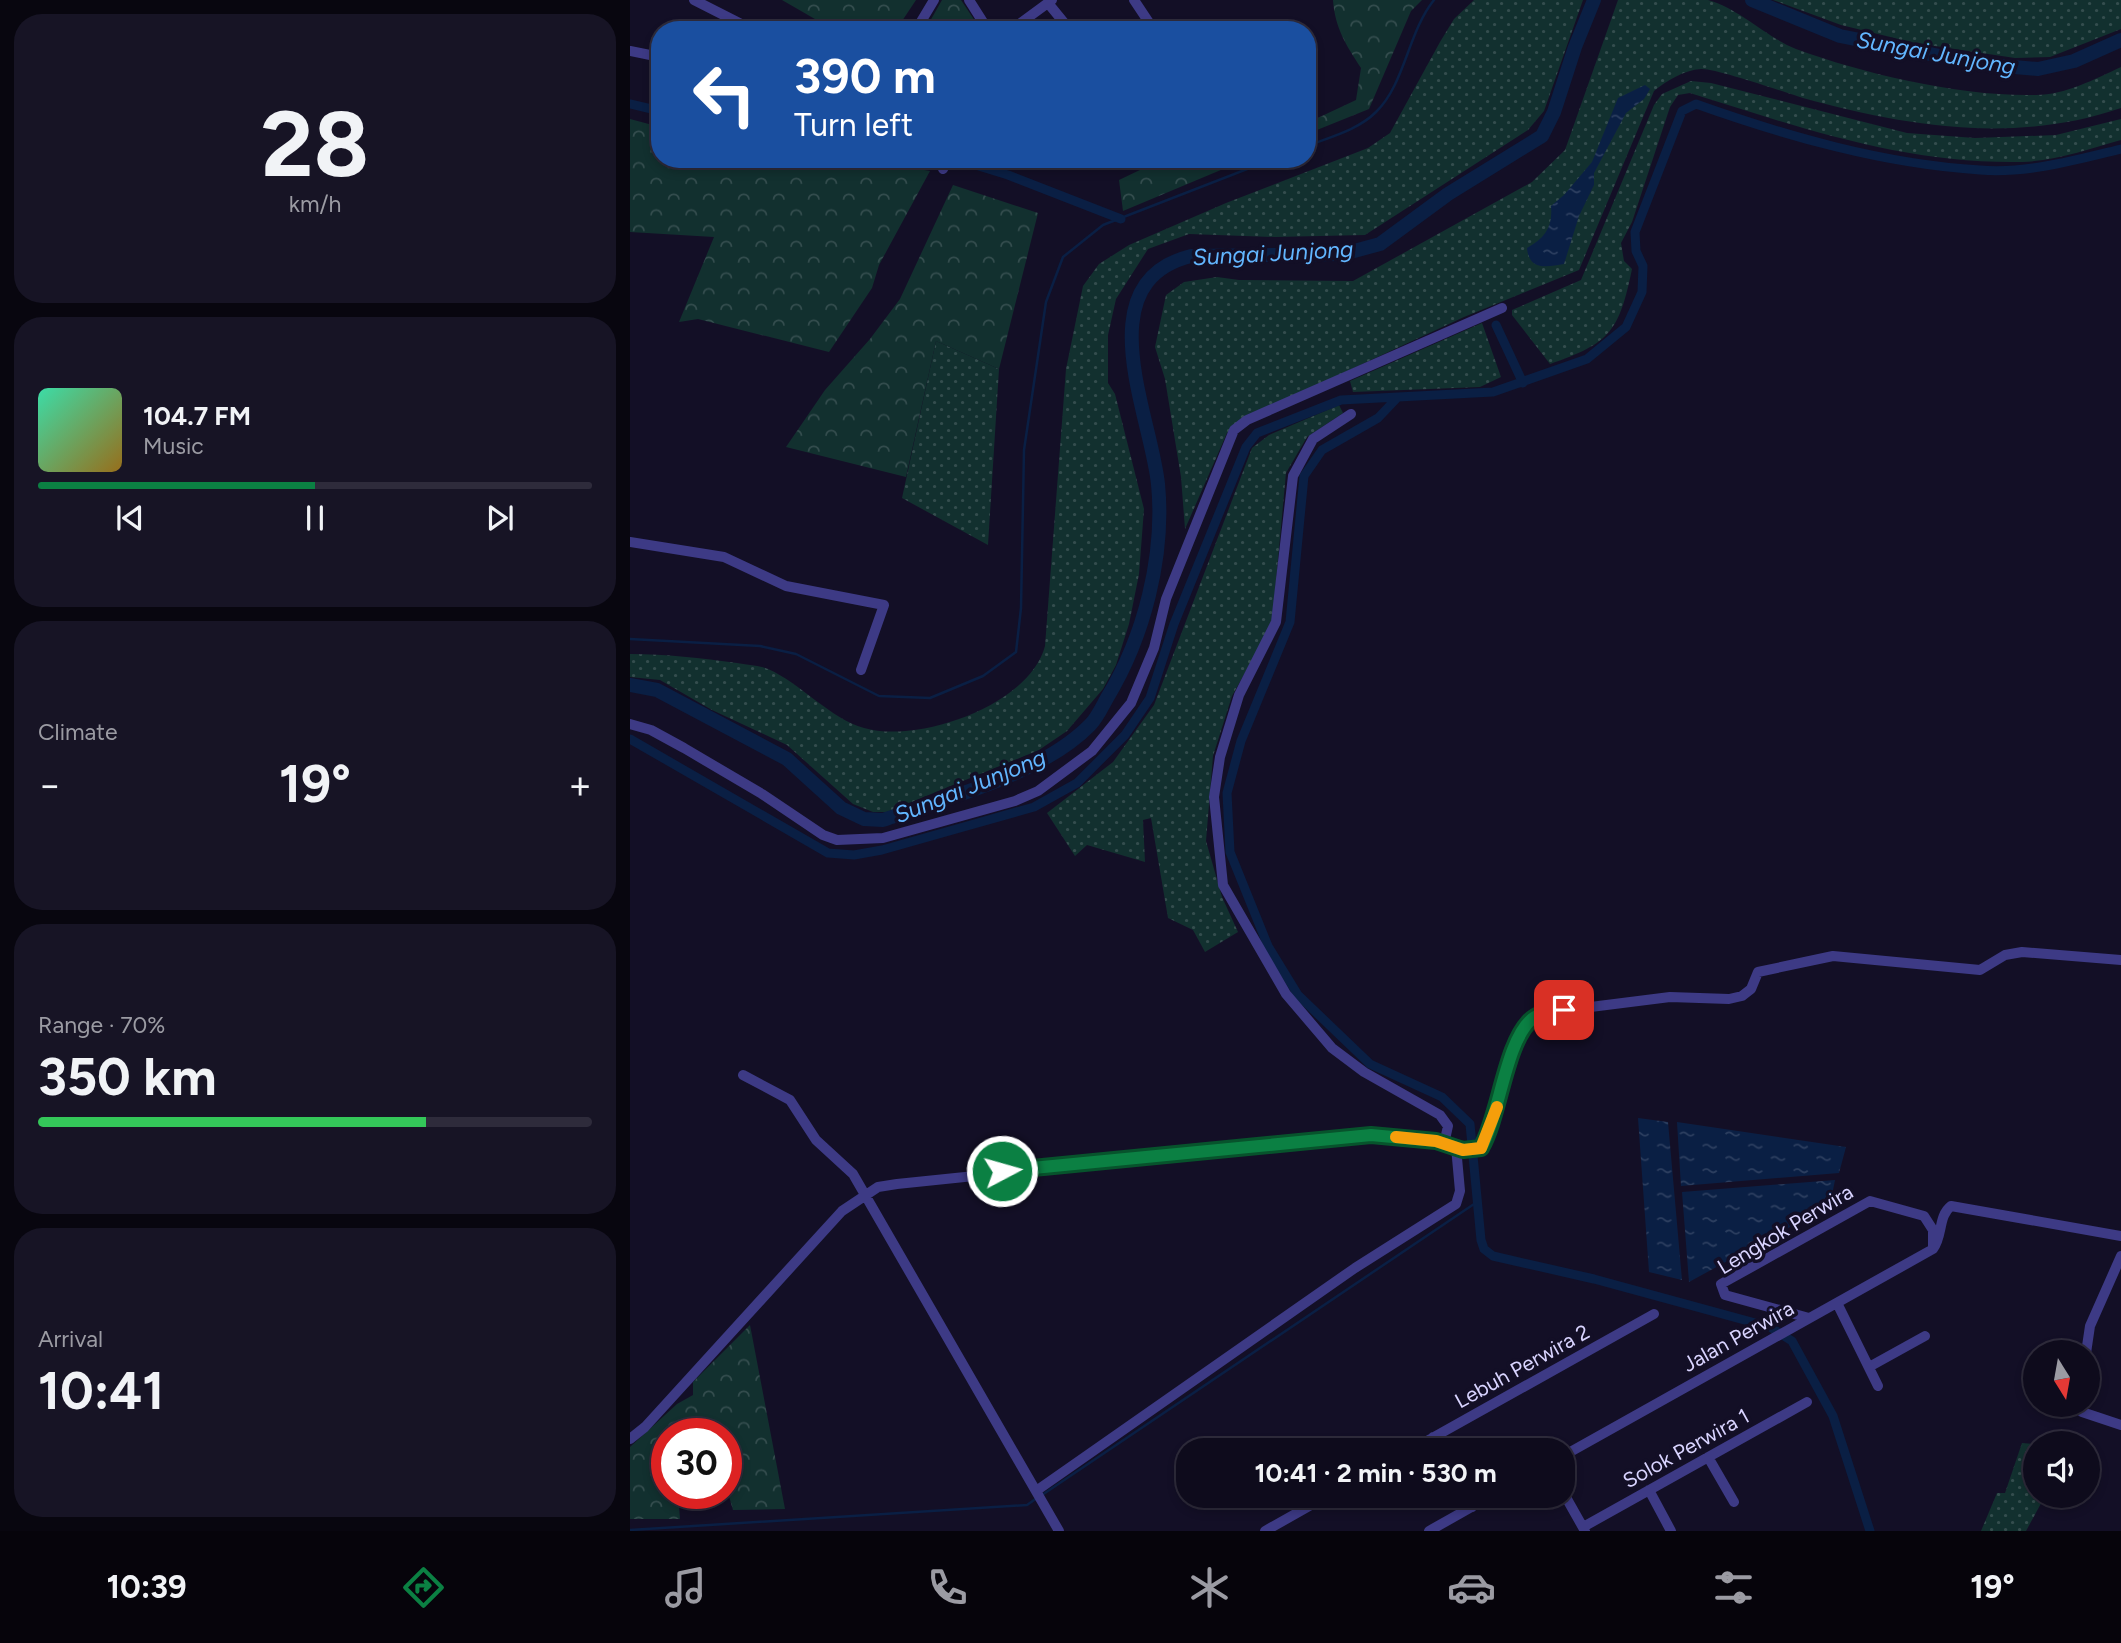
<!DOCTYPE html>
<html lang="en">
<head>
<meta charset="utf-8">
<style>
  :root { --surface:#0e0b1c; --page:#171425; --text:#f1f3f6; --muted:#9b9ba3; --line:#2e2b3b; --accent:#0b8043 }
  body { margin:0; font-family:Figtree,sans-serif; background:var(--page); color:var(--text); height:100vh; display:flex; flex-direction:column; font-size:26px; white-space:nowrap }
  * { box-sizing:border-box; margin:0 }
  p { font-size:23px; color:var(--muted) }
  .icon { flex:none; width:38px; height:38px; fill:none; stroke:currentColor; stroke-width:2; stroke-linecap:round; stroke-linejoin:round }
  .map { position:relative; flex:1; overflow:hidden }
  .details { display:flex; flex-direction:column; gap:14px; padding:14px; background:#08060f; width:630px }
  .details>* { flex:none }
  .banner { position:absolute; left:21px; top:21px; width:665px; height:147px; border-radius:28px; box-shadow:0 4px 10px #0003,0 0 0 2px var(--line); background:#1a4fa0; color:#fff; overflow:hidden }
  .needle { width:46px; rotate:169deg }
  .controls { position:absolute; left:1393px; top:1340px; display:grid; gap:14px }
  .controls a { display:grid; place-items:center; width:77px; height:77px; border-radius:50%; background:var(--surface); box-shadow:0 4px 10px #0003,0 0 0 2px var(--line); font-size:35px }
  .speed { position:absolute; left:21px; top:1418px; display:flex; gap:14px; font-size:35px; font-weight:700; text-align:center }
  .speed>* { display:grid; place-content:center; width:91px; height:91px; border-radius:50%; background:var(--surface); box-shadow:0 4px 10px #0003,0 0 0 2px var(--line); line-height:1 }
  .speed .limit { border:10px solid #d22; background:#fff; color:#111 }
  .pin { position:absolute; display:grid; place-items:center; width:60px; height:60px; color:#fff; margin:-30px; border-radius:14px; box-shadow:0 4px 10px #0006 }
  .me { position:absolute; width:77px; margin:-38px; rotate:84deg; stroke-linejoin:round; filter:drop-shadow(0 0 5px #0008) }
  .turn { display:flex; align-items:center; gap:24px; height:147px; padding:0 28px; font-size:32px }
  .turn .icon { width:91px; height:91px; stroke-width:2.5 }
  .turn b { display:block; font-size:49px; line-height:60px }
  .big { font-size:52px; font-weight:700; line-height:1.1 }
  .details .tile { flex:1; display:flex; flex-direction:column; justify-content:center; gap:10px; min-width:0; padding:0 24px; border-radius:28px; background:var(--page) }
  .details .dial { align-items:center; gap:0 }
  .dial b { font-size:91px; line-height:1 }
  .song { display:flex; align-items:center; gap:21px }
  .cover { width:84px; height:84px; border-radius:10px; background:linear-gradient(135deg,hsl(160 70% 55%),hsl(40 70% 35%)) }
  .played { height:7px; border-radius:4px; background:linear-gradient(90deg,var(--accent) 50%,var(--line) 50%) }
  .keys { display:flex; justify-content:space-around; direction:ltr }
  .heat { display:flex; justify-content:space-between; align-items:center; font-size:38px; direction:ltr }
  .charge { height:10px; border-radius:5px; background:linear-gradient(90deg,#34c759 70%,var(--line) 0) }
  .trip { position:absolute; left:546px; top:1438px; width:399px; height:70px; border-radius:28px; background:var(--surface); box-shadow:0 4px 10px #0003,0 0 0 2px var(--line); font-weight:700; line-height:70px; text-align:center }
  .tabs { display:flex; height:112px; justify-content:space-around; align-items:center; background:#06040b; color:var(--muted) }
  .tabs .icon { width:49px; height:49px }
  .tabs .on { color:var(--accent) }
  .tabs b { font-size:32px; color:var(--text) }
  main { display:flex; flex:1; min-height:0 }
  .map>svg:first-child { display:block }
  .grass { fill:url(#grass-dots) }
  .forest { fill:url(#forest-crowns) }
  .water { fill:url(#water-ripples) }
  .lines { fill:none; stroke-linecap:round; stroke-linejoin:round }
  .stream { stroke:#0a1f44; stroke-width:2.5 }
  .canal { stroke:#0a1f44; stroke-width:9 }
  .river { stroke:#0a1f44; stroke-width:14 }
  .minor { stroke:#3d3a85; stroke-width:10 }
  .route-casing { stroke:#07532c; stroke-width:18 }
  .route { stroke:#0b8043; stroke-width:12 }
  .slow { stroke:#f59e0b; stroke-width:12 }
  .labels { text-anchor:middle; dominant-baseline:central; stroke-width:7; stroke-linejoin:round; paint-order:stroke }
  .street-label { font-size:21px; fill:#d9d4ff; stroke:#130f26 }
  .water-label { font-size:23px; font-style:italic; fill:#62b6ff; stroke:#130f26 }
</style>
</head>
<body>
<main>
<section class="details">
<div class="tile dial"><b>28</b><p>km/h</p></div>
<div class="tile">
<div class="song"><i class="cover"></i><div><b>104.7 FM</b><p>Music</p></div></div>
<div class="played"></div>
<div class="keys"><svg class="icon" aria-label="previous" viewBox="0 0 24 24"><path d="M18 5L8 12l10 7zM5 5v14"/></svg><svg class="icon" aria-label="pause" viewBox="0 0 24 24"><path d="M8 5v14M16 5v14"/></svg><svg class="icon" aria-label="next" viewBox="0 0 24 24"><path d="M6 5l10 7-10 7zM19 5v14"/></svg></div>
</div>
<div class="tile"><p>Climate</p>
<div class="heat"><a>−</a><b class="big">19°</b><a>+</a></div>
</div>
<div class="tile"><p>Range · 70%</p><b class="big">350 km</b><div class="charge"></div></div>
<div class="tile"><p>Arrival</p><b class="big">10:41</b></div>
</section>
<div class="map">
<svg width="1491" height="1531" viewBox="0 0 1491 1531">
  <defs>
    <pattern id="grass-dots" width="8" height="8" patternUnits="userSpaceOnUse" patternTransform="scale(1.75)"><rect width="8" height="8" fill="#12302f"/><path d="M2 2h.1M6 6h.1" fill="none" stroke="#344d4e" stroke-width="1.8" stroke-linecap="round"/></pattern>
    <pattern id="forest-crowns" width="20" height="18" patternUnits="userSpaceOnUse" patternTransform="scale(1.75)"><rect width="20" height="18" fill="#12302f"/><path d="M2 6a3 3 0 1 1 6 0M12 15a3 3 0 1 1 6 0" fill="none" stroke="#344d4e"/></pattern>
    <pattern id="water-ripples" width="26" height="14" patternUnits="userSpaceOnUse" patternTransform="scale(1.75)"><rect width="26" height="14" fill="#0a1f44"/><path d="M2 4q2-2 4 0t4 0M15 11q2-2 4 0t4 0" fill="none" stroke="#2d3f60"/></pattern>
  </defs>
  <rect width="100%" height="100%" fill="#130f26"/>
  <path class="grass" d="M844,0H953L914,111L898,130L735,235L645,237L559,234L518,249L486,299L478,335V383L485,394L514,509L509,574L499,624L486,665L473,689L437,731L409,750L257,812H243L223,804L157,745L82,710L30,680L0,677V654C36,654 71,658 107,663C116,665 129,665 138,669C170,683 201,719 234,728C288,744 400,705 415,646L436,369L453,286L469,264L499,245L596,203L738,148L760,133L810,42L824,19Z
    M988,0C1010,0 1058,0 1078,0C1110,9 1136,37 1166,49C1234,74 1333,97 1406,95C1435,95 1465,79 1491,67V108C1386,144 1278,127 1173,98C1154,92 1085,68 1071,69C1054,70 1036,81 1024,91L949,270L834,317L607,422L597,433L555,529L551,477L535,379L525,347L536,295L554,282L587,277L609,280L723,281L902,182L935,150Z
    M1143,0H1491V29L1420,57L1385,58L1285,43L1211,25Z
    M1061,81L1081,83L1277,133L1345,138L1426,135L1491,119V140C1460,149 1424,161 1392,162C1272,164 1172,128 1060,93L1048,95L1040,107L1002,222L991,243L994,261L1002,269C989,331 981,343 920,364L882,315V310L951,280L1024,105L1032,94Z
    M852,323L871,377L850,387L723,392L720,381Z
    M306,341L369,369L358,545L272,498Z
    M709,405L713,413L677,437L656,473L642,624L602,696L583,756L576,841L592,897L608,932L575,952L563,930L538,918L521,818L513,820L515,862L457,845L445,856L417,813L483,762L524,705L622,448L639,435Z
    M1392,1443L1405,1444V1496H1415L1396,1531H1351L1367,1493H1375Z"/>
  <path class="forest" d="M152,0H286L266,30H204Z
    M312,0H331L351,30H295Z
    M703,0H792L781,11L739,109L677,134V123L726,100L731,68C716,45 705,28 703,0Z
    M0,119L30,127V159H229L300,171L249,265L242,288L199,352L68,319L49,322L84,237L0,232Z
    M533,159H617L493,211L489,180Z
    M323,185L408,213L369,369L306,341L276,477L156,447L195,390L240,339L270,299Z
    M120,1325L155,1509L103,1510L96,1486V1433H37V1493H48L50,1519H0V1447L47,1404L63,1395V1382Z"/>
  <path class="water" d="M1015,85L1020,89L1014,99L996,113L964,173V185L949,216L934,264C917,267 899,271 897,248C915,238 923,227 921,206L934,195L962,162L988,98Z
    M1008,1118L1038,1122L1052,1280L1019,1272Z
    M1047,1122L1216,1147L1209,1173L1051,1186Z
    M1205,1180L1200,1205L1059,1282L1052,1192Z"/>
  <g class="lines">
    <path class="stream" d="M677,146C700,137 728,130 746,112C775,84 778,32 804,0
      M0,639L130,646L166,654L249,696L300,698L353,676L386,652L391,608L394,450L416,302L433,257L473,225L643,159
      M412,1495L847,1202
      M0,1530L397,1505L407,1498"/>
    <path class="canal" d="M0,104L30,111
      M326,159L378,175L491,219
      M866,325L893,383
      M768,397L748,418L692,450L674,476L660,622L611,741L597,793L600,852L638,946L668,995L740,1064L812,1097L840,1124L851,1240L854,1249L863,1256L964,1279L1140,1327L1162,1341L1203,1416L1240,1531
      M0,739L198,853L224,855L252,850L344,824L404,807L447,783L495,735L520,698L544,624L616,447L627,433L711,400L863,392L957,359L996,327L1012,292L1013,266L1006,251L1005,232L1052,111L1066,104C1156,136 1253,164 1350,170C1396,174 1446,160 1491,149"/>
    <path class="river" d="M1122,0L1210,36L1350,64L1408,69L1444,61L1491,40
      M0,685L27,690L157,759L211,808L234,819L253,820C318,797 411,775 460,725C467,718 472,707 477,698C514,637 535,556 528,484C521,415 456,282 561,256L713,254L750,244L818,194L912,136L924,112L945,47L964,0"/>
    <path class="minor" d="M64,0L123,30
      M339,0L358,30
      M504,0L524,30
      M418,3L440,30
      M286,30L304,0
      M381,30L422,0
      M0,51L30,57
      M313,169L318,159
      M721,414L683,439L663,476L646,622L609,695L590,757L584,797L593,885L656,994L702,1048L734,1072L810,1115L818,1126L814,1144
      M0,542L94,557L156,586L254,605L231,670
      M0,724L21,730L54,748L132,794L193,835L207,840L253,838L385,801L408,791L462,751L501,703L524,648L536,599L604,430L617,420L872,308
      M113,1075L160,1100L186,1140L223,1174L429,1531
      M1207,1303L1248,1386
      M1179,1318L1095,1295L1091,1284L1240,1201L1294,1216L1303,1230V1249
      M1456,1353L1460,1326L1491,1256
      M1239,1367L1295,1336
      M1452,1405V1412L1491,1425
      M803,1437L811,1451
      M0,1439L15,1427L212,1211L248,1187L267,1184L741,1135L806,1141L833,1150L851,1148C873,1109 873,1037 913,1013L1040,997L1099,999L1112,996L1121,989L1128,972L1203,956L1350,970L1375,955L1392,952L1491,960
      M779,1451L1024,1314
      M933,1456L1303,1249C1313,1236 1308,1216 1321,1206L1491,1236
      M1078,1457L1104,1502
      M1019,1490L1041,1531
      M406,1491L725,1268L826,1204L830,1191L826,1147
      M933,1492L955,1531
      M836,1496L842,1507
      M953,1527L1177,1402
      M635,1531L697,1496
      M799,1531L861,1496"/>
  </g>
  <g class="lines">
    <defs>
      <path id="route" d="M372,1171L741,1135L806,1141L833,1150L851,1148C870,1115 875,1042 902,1019C911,1012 923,1011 934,1010"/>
    </defs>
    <use href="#route" class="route-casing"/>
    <use href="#route" class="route"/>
    <path class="slow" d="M766,1137L806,1141L833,1150L851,1148L867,1107"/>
  </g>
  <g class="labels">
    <g class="street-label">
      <text transform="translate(1155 1229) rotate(-31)">Lengkok Perwira</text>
      <text transform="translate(1108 1336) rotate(-29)">Jalan Perwira</text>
      <text transform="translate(892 1366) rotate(-29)">Lebuh Perwira 2</text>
      <text transform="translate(1056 1448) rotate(-29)">Solok Perwira 1</text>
    </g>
    <g class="water-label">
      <text transform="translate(1306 53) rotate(10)">Sungai Junjong</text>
      <text transform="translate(643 253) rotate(-3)">Sungai Junjong</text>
      <text transform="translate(340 786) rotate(-22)">Sungai Junjong</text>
    </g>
  </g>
</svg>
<div class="controls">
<a><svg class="needle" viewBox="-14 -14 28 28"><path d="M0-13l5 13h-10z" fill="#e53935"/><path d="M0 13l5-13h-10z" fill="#9b9ba3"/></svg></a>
<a><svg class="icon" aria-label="sound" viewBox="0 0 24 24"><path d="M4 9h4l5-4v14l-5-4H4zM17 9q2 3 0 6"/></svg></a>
</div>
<div class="speed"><div class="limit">30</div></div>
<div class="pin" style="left:934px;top:1010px;background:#d93025"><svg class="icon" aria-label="arrive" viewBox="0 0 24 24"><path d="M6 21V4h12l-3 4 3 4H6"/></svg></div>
<svg class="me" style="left:372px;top:1171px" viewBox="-20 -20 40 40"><circle r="17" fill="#0b8043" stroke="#fff" stroke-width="3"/><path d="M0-11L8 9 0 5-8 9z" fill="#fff"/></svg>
<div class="trip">10:41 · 2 min · 530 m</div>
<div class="banner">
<div class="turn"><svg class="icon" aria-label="left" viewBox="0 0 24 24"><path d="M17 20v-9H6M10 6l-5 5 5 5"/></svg><div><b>390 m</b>Turn left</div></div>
</div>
</div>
</main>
<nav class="tabs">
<b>10:39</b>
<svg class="icon on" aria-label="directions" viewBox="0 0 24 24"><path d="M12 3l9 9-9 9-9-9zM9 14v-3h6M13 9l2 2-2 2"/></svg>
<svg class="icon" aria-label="music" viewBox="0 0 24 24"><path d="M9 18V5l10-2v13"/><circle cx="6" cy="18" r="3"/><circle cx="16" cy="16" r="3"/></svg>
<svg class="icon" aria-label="phone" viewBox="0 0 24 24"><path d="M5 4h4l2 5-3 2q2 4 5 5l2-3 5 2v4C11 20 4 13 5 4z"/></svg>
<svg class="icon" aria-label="climate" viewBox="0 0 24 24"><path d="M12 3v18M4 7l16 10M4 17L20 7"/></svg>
<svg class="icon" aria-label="car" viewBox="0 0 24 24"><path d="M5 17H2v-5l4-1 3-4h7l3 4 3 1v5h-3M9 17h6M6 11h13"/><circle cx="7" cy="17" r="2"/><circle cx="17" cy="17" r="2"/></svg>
<svg class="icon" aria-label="filters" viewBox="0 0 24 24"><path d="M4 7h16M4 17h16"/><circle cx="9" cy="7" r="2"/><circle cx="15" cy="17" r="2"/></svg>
<b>19°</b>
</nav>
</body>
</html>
